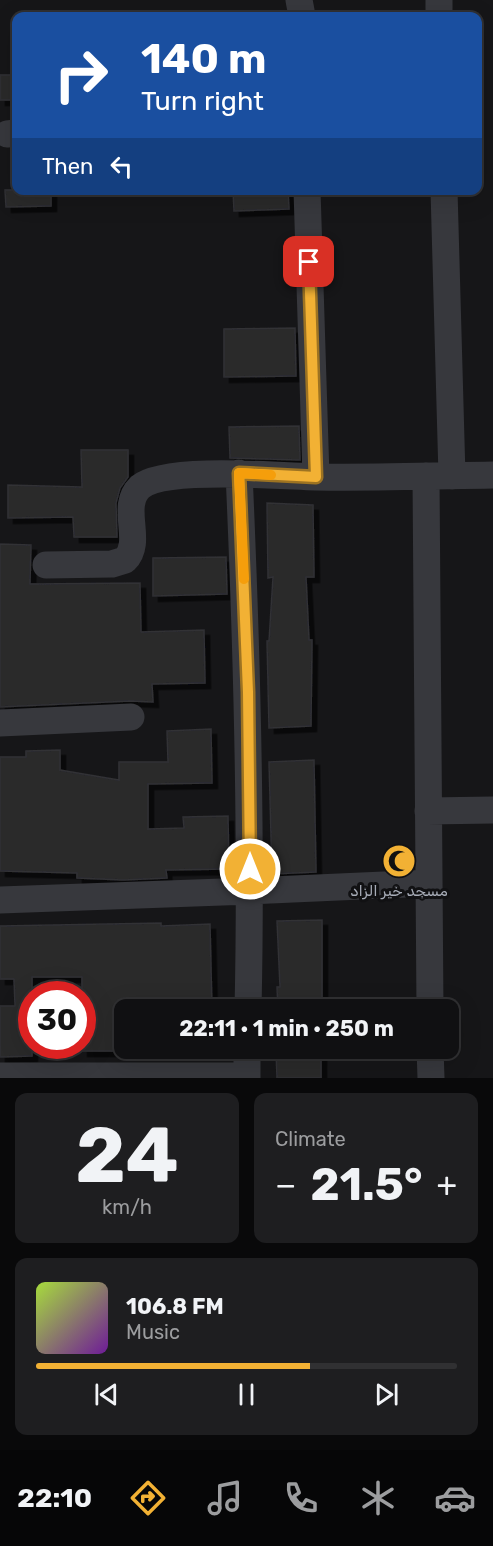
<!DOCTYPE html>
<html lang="en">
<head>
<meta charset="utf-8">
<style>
  :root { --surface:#101012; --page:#1e1e20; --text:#f1f3f6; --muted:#9c9d9f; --line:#303032; --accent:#f2b134 }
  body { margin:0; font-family:Rubik,"Noto Sans Arabic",sans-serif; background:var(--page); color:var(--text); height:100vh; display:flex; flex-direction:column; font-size:22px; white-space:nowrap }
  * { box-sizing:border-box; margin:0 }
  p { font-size:20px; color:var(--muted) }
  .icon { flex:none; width:33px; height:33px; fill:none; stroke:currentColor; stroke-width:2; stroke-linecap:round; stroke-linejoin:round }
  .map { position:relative; height:1078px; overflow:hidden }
  .sheet { display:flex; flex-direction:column; gap:15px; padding:15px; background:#09090a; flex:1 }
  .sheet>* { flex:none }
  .top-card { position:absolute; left:12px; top:12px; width:470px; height:183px; border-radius:12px; box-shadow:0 6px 24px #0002,0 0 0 2px var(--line); background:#1a4fa0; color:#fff; overflow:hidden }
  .speed { position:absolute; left:18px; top:981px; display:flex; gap:12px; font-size:30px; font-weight:700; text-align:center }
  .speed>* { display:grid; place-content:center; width:78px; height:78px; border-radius:50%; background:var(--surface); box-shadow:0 6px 24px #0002,0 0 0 2px var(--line); line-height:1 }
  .speed .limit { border:9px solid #d22; background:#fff; color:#111 }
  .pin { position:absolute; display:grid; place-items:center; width:51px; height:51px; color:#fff; margin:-26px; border-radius:12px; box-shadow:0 3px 9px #0006 }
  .me { position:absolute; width:66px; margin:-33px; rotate:0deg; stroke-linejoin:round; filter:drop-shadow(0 0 4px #0008) }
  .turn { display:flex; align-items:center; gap:21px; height:126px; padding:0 30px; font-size:27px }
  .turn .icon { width:78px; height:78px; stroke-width:2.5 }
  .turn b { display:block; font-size:42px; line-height:51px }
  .then { display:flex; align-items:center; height:57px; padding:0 30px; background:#0003; gap:12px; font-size:22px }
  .big { font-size:45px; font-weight:700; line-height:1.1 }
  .sheet .widget { flex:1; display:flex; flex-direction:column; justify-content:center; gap:9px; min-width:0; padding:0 21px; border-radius:12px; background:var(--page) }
  .sheet .dial { align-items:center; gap:0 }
  .dial b { font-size:78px; line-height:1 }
  .song { display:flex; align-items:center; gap:18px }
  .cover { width:72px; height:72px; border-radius:9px; background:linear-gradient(135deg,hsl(80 70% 55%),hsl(280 70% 35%)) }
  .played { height:6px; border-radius:3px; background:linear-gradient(90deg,var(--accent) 65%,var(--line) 65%) }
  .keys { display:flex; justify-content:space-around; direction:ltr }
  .heat { display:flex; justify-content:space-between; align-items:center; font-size:33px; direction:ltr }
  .sheet .tiles { flex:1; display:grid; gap:15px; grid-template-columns:1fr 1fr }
  .widget:last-child { grid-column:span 2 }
  .trip { position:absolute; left:114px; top:999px; width:345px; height:60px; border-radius:12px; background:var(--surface); box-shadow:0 6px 24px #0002,0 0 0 2px var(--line); font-weight:700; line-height:60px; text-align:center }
  .menu { display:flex; height:96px; justify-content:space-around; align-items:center; background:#060607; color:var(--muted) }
  .menu .icon { width:42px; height:42px }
  .menu .active { color:var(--accent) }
  .menu b { font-size:27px; color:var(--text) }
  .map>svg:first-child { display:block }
  .building { fill:#29292c; stroke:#303034; stroke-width:1.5; filter:url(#shadow) }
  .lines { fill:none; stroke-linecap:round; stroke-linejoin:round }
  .minor { stroke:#37383d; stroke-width:27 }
  .route-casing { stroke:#9d7322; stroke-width:15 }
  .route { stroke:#f2b134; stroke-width:10 }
  .slow { stroke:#f59e0b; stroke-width:10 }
  .labels { text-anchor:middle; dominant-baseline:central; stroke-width:6; stroke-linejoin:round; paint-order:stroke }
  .poi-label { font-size:15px; fill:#a8adb8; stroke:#111113 }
</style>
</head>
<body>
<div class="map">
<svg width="493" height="1078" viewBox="0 0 493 1078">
  <defs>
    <filter id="shadow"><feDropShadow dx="5.5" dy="5.5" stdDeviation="0" flood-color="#0009"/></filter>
  </defs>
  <rect width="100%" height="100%" fill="#161618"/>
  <path class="building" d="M0,75H16V100H0Z
    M5,190H51V206L6,207Z
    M233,190H288L289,209L234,211Z
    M295,328L296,376L224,377V329Z
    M299,426L300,460L230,458L229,427Z
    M81,450H128V477L120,488L116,503L117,537H74L73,517L8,518V485L82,487Z
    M267,503L313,505L314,577H306L309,640H312L311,726L269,728L267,641H269L273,577L268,578Z
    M0,544L31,545L30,584L140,583L141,632L204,630L205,683L152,684L153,702L130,701L0,707Z
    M226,557L227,594L153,596V558Z
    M211,729L212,783L148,784V829L184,828L183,817L228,816L229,869L166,870L167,878L123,880L77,878V873L0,871V757H26V751L60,750V770L119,780V762H168L167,731Z
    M314,760L316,872L272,874L269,762Z
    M322,920V1010H278L277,987H280L277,921Z
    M161,923V926L210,924L212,1010H115V1051H82V977H32V1056L0,1057V1006H15L14,979H0V926Z
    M321,1049V1078H277L276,1051Z"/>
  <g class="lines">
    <path class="minor" d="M299,0L302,16
      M439,0V16
      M7,134L16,133
      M307,190L316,477
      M444,190L452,476
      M239,473C247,652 252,830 248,1010
      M426,476L430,1010
      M46,565L112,564L125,560C144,541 119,507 140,487C164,466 281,476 315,477C374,478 434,476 493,475
      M0,723L131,717
      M428,811L493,810
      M0,900L250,891L429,883
      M430,1048L431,1078
      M0,1076H247
      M247,1078V1048"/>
  </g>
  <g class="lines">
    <defs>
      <path id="route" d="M250,869L248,692L239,473L316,477L309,262"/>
    </defs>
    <use href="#route" class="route-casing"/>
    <use href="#route" class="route"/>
    <path class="slow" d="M244,579L239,473L271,475"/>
  </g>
  <defs>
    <symbol id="mosque-disc" viewBox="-11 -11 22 22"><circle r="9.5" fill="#f2b134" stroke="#111113"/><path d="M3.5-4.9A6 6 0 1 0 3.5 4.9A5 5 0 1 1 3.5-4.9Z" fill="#111"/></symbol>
  </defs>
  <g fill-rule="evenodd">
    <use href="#mosque-disc" x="380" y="842" width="38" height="38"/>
  </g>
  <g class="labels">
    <g class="poi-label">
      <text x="399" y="891">مسجد خير الزاد</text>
    </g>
  </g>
</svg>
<div class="speed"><div class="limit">30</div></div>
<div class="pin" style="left:309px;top:262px;background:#d93025"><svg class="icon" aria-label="arrive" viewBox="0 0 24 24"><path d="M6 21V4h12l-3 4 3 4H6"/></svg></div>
<svg class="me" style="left:250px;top:869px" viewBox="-20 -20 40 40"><circle r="17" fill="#f2b134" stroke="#fff" stroke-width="3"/><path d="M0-11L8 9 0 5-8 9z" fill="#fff"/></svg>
<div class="trip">22:11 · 1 min · 250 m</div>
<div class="top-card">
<div class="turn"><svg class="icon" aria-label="right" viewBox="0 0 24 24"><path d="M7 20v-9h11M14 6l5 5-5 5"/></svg><div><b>140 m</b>Turn right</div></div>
<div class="then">Then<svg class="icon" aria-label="left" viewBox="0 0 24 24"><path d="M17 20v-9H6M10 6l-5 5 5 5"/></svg></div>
</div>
</div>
<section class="sheet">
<div class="tiles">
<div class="widget dial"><b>24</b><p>km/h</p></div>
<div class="widget"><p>Climate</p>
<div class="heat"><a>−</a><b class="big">21.5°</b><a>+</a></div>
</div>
<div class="widget">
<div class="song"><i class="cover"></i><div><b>106.8 FM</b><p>Music</p></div></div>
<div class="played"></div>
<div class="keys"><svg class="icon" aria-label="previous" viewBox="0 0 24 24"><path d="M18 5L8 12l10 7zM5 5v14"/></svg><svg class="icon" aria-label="pause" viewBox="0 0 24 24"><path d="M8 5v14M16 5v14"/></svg><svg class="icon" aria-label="next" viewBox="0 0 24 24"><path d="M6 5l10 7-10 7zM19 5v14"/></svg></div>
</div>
</div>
</section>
<nav class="menu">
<b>22:10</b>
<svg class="icon active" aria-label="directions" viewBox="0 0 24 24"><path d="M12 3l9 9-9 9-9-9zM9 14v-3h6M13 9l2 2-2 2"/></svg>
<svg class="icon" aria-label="music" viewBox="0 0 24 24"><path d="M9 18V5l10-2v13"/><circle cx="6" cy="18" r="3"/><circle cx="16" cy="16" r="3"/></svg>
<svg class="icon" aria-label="phone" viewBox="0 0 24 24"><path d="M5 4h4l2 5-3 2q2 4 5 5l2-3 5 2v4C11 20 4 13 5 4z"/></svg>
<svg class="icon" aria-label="climate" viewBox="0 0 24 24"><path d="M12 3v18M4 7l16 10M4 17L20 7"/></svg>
<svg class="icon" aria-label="car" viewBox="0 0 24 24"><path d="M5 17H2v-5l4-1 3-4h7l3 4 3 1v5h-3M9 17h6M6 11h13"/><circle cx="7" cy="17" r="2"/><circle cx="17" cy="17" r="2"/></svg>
</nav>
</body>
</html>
